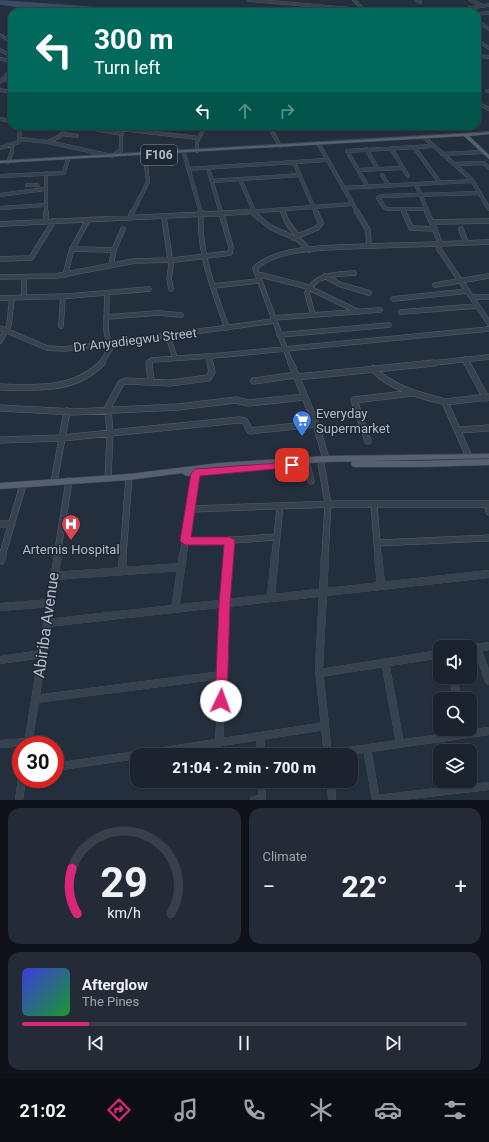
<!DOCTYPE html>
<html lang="en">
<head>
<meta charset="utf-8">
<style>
  :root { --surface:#1b232e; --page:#242b36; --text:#f1f3f6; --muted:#a0a4aa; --line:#39404a; --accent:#db2777 }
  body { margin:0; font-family:Roboto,sans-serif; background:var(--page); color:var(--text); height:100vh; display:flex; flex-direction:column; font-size:15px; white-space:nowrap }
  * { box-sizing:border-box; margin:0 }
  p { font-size:13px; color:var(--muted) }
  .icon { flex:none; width:22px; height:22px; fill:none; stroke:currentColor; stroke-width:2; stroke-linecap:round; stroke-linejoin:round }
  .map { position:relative; height:800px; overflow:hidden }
  .drawer { display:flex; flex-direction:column; gap:8px; padding:8px; background:#0f1319; flex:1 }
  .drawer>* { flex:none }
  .banner { position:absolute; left:8px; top:8px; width:473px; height:122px; border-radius:12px; box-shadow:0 1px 3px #0004,0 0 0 1px var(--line); background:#00695c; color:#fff; overflow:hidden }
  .buttons { position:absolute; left:433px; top:640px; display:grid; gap:8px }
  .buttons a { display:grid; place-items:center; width:44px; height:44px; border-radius:8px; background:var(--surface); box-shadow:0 1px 3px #0004,0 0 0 1px var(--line); font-size:20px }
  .speed { position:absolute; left:12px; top:736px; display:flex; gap:8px; font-size:20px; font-weight:700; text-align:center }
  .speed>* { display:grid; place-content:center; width:52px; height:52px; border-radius:50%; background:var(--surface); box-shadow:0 1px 3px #0004,0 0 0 1px var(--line); line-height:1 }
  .speed .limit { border:6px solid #d22; background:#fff; color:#111 }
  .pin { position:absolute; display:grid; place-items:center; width:34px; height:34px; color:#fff; margin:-17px; border-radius:8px; box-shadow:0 2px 6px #0006 }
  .me { position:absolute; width:44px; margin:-22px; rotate:3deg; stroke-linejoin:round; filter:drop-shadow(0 0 3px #0008) }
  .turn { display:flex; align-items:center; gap:14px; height:84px; padding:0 20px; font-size:18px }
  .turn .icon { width:52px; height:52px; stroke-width:2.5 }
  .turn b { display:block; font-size:28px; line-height:34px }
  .lanes { display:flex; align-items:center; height:38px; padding:0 20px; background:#0003; justify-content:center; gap:20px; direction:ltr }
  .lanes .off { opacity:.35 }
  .big { font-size:30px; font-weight:800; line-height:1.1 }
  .drawer .card { flex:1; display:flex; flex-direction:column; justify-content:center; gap:6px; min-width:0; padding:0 14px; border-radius:12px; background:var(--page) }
  .drawer .dial { align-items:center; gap:0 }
  .dial svg { height:104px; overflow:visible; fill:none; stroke:var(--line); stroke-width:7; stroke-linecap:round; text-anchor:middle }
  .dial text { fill:var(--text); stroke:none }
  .song { display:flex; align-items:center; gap:12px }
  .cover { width:48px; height:48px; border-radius:6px; background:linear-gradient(135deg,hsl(240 70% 55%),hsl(130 70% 35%)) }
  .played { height:4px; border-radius:2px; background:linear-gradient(90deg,var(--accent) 15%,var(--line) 15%) }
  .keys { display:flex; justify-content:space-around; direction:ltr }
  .heat { display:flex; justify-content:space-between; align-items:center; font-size:22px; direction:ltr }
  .drawer .tiles { flex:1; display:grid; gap:8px; grid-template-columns:1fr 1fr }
  .card:last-child { grid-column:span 2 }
  .trip { position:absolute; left:130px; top:748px; width:228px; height:40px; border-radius:12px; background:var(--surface); box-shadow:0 1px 3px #0004,0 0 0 1px var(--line); font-weight:800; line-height:40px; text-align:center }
  .dock { display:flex; height:64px; justify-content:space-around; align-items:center; background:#0b0e12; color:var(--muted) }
  .dock .icon { width:28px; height:28px }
  .dock .current { color:var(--accent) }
  .dock b { font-size:18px; color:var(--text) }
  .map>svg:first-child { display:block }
  .water { fill:#394c67 }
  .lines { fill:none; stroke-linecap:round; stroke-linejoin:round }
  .minor-far4-casing { stroke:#565f6c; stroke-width:3.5 }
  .minor-far3-casing { stroke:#565f6c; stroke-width:4 }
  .minor-far2-casing { stroke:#565f6c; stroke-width:5.5 }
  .minor-far1-casing { stroke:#565f6c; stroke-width:7 }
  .minor-casing { stroke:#565f6c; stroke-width:8 }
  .major-casing { stroke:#414a57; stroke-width:1 }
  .minor-far4 { stroke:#38414e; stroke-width:3 }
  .minor-far3 { stroke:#38414e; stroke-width:3.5 }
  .minor-far2 { stroke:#38414e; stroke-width:4.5 }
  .minor-far1 { stroke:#38414e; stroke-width:6 }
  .minor { stroke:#38414e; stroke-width:8 }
  .major { fill:#56606e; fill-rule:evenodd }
  .route { fill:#db2777; stroke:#8e194d }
  .labels { text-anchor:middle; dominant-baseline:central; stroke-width:3; stroke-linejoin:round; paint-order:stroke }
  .shield { fill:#1d2633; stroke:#878f9c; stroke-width:1 }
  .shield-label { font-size:12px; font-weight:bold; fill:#b4bcc9 }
  .street-label { font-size:13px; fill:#b4bcc9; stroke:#1d2633 }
  .poi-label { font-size:13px; fill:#b4bcc9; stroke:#1d2633; text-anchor:start }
  .near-street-label { font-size:16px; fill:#b4bcc9; stroke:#1d2633 }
</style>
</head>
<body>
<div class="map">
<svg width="489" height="800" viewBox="0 0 489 800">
  <rect width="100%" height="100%" fill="#242f3e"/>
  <path class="water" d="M0,0L168,12L47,11L0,5Z"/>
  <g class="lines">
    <defs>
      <path id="minor-far4" d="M249,0L364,10L354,0
        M417,0L420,2
        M470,0L484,6
        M364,10L373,12
        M446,12L489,5
        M477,14L489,13
        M477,21L489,29
        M0,35L12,42
        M477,40L489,48
        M0,50L12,56
        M477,56L489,57
        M0,59L12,61
        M0,80L12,81
        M0,82L12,69
        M0,90L12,92
        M487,91H489"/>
      <path id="minor-far3" d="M477,103L489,109
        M0,119L12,121
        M56,126L84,127L122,134
        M269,126L280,146
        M19,127L32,126
        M121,129L198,138
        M62,134L77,136
        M425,138L472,180L489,209
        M20,139L48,142L112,156L121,150V126
        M48,142L60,136L69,126
        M318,143L358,213
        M414,147L440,183
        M0,148L19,142L20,130L17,126
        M391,148L408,176
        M366,149L378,169
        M197,151V142L202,132
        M184,153L201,213
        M442,154L483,152
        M8,162L12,152V146
        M294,162L316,213
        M454,164L484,163L489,168
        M208,168L221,213
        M188,169L326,160
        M358,170L403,168
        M46,173V213
        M382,175L389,186
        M0,176L64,173L68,159
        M240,179L254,211
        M212,181L300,175
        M416,184L428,213
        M27,185H37L39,190
        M368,187L347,151L433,146
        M343,188L472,181
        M0,195L45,189
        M0,208L46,205
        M282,209L283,213
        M403,209L405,213
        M427,209H388L385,208L378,198L382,196L480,193
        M251,211L253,213
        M132,213L148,182L145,156
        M234,213L352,204"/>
      <path id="minor-far2" d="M46,212V221
        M201,212C198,252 214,291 227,328
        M252,212L270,227L299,240L309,250
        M283,212L287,222L297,235
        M404,212L411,228L435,229
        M427,212L440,242L439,244L489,242
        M164,217L171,266L169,278L171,289
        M130,218L132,212
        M433,222L489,221
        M0,224L247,212
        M461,229L466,243
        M293,238L317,228L321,223L316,212
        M369,246L439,244V249L489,323
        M72,249L114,250L111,265
        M114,250L123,229
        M0,259L31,258L54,221
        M257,274L305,286L359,312
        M65,275L72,249L88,220
        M325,276L339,284L369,293
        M0,277L56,276L134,261L174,260L230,253L231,247L221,212
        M24,277V298
        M435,285L489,276
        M213,286L259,281
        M472,297H489
        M0,298L70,296L149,289
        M393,299L468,291
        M401,312L477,306
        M313,315L307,293C315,274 336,274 354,273
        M106,317L158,313L181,315
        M273,318L380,310
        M61,326L63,296
        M0,328L47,348L65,349L274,321
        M279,335L389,325
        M168,336L175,358
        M0,341L9,325L12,298
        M209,357L210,364
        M465,359L468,364
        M101,364L110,349L106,330L107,293
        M149,364L152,360L224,355L489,329
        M291,364L255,268C280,245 336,248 369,246L368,230L357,212
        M424,364L489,357"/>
      <path id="minor-far1" d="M149,363L151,382
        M291,363L316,424L326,459
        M467,363L486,398
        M373,369C393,389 419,395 445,402L469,457
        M297,377L434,363
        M254,381L296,375
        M0,387C36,388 75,391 102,363
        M445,402L489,397
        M0,408L74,412L178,407L236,400L248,403L305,397
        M459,430L489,428
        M0,440L62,438L239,420L245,421L250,431L316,424
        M368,441L354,400L413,393
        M321,463L328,504L325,556
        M307,464L311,481
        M108,478L110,434L108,407L121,383L126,381L170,383L208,378L212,372L210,363
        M54,482L67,411
        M374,504L378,556
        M487,504L489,512
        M191,509L337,504H489
        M0,524H12
        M185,541L204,542L277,537
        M377,543L489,538
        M2,556L23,485
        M57,556L69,481
        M123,556L129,477
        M183,556L196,473
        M229,556L230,540
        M275,556L280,506"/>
      <path id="minor" d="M325,555L319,669L328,755
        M378,555L381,585
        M1,561L3,555
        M122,571L123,555
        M54,576L181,567
        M271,598L275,555
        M0,607L50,603
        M175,609L183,555
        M47,623L489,574
        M477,648L489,681
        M470,649L489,646
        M0,660L42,654
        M385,662L400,743
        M320,673L440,654
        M453,679L458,699
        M35,699L222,675
        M260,736L261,755
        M219,743L229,555
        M0,744L28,742
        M28,745L58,555
        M367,748L376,800
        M328,754L489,731
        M138,755L325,726
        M55,767L137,755
        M262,781V800
        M331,781L332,800
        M376,799L489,786
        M19,800L22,779
        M254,800L262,799"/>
      <path id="major" d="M489,132V134L469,136L489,155V159L464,136L0,163V161Z
        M489,454V458L326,462L238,467L239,469L238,471L235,472L186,476L182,473L129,480L0,489V483L129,474L219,463L326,456Z
        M489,459V465L422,467H355L352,466L351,464L352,462L355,461H422Z"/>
    </defs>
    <use href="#minor-far4" class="minor-far4-casing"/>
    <use href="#minor-far3" class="minor-far3-casing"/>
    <use href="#minor-far2" class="minor-far2-casing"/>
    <use href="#minor-far1" class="minor-far1-casing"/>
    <use href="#minor" class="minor-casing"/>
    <use href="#major" class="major-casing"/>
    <use href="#minor-far4" class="minor-far4"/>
    <use href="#minor-far3" class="minor-far3"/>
    <use href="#minor-far2" class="minor-far2"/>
    <use href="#minor-far1" class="minor-far1"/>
    <use href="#minor" class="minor"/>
    <use href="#major" class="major"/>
  </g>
  <path class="route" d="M292,462L297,465L296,467L200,476L191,537H230L235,540L230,604L227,701L226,705L221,707L216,705L215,701L219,604L224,545H185L180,541L191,473L196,469Z"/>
  <defs>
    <symbol id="supermarket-pin" viewBox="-11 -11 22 30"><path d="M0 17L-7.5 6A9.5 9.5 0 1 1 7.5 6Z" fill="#3f7fe0" stroke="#1d2633"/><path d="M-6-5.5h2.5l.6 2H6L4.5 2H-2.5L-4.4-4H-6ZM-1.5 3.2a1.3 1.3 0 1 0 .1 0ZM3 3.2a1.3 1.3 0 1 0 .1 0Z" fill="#fff"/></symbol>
    <symbol id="hospital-pin" viewBox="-11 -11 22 30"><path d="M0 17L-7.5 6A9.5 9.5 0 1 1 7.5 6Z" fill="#e0444e" stroke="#1d2633"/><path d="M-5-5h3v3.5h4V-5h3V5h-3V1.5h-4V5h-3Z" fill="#fff"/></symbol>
  </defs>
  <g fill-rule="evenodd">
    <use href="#supermarket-pin" x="291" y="409" width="22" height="30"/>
    <use href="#hospital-pin" x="60" y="513" width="22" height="30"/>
  </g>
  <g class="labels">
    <rect class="shield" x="141" y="145" width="36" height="20" rx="3"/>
    <g class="shield-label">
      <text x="159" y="155">F106</text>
    </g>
    <g class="street-label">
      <text transform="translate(135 340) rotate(-7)">Dr Anyadiegwu Street</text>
    </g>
    <g class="poi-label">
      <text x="316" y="413">Everyday<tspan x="316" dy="15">Supermarket</tspan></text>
      <text x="71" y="549" text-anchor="middle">Artemis Hospital</text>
    </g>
    <g class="near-street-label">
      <text transform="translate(46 625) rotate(-82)">Abiriba Avenue</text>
    </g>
  </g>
</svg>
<div class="buttons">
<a><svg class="icon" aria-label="sound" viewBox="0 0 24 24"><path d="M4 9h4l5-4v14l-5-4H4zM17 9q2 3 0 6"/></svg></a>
<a><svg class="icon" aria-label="search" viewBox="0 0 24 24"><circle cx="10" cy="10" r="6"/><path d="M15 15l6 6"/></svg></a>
<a><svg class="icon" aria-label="layers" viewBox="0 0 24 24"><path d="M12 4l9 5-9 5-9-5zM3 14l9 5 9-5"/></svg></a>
</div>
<div class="speed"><div class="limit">30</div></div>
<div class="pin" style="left:292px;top:465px;background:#d93025"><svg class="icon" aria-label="arrive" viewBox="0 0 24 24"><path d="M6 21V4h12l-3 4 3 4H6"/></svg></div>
<svg class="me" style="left:221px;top:701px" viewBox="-20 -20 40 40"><circle r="19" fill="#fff"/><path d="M0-13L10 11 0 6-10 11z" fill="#db2777"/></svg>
<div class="trip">21:04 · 2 min · 700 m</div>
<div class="banner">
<div class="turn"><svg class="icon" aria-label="left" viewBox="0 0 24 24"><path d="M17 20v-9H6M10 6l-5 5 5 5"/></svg><div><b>300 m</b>Turn left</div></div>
<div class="lanes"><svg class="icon" aria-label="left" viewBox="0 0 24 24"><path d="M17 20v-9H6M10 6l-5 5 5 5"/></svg><svg class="icon off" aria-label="ahead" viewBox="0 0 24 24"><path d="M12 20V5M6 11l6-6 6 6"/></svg><svg class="icon off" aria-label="right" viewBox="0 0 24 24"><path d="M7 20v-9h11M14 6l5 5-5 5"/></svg></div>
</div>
</div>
<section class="drawer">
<div class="tiles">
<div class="card dial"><svg viewBox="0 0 100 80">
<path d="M14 69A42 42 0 1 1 86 69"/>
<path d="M14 69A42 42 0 0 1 10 34" stroke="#db2777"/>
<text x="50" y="56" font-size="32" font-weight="700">29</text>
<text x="50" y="72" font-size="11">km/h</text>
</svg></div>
<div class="card"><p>Climate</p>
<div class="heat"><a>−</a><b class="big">22°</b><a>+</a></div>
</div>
<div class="card">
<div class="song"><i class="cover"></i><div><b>Afterglow</b><p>The Pines</p></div></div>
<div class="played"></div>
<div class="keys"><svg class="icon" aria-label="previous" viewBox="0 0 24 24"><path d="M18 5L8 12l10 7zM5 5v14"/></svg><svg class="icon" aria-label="pause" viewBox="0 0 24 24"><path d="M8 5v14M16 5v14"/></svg><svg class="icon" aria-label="next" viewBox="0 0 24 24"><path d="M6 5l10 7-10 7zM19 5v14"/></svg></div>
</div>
</div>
</section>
<nav class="dock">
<b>21:02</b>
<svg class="icon current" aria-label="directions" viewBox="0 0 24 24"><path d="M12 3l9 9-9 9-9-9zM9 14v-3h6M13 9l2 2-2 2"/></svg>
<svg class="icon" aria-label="music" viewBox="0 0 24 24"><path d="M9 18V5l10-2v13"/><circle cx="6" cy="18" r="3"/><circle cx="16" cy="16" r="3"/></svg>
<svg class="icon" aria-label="phone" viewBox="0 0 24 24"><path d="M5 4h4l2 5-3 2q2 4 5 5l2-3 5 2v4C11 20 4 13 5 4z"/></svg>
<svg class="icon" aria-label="climate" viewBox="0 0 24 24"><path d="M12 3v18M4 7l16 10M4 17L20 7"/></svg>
<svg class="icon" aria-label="car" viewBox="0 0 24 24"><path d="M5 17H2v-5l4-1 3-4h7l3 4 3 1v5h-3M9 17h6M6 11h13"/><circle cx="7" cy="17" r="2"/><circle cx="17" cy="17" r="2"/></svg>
<svg class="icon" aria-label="filters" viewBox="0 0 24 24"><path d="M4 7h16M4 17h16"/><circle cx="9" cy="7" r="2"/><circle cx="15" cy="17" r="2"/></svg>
</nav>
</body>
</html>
